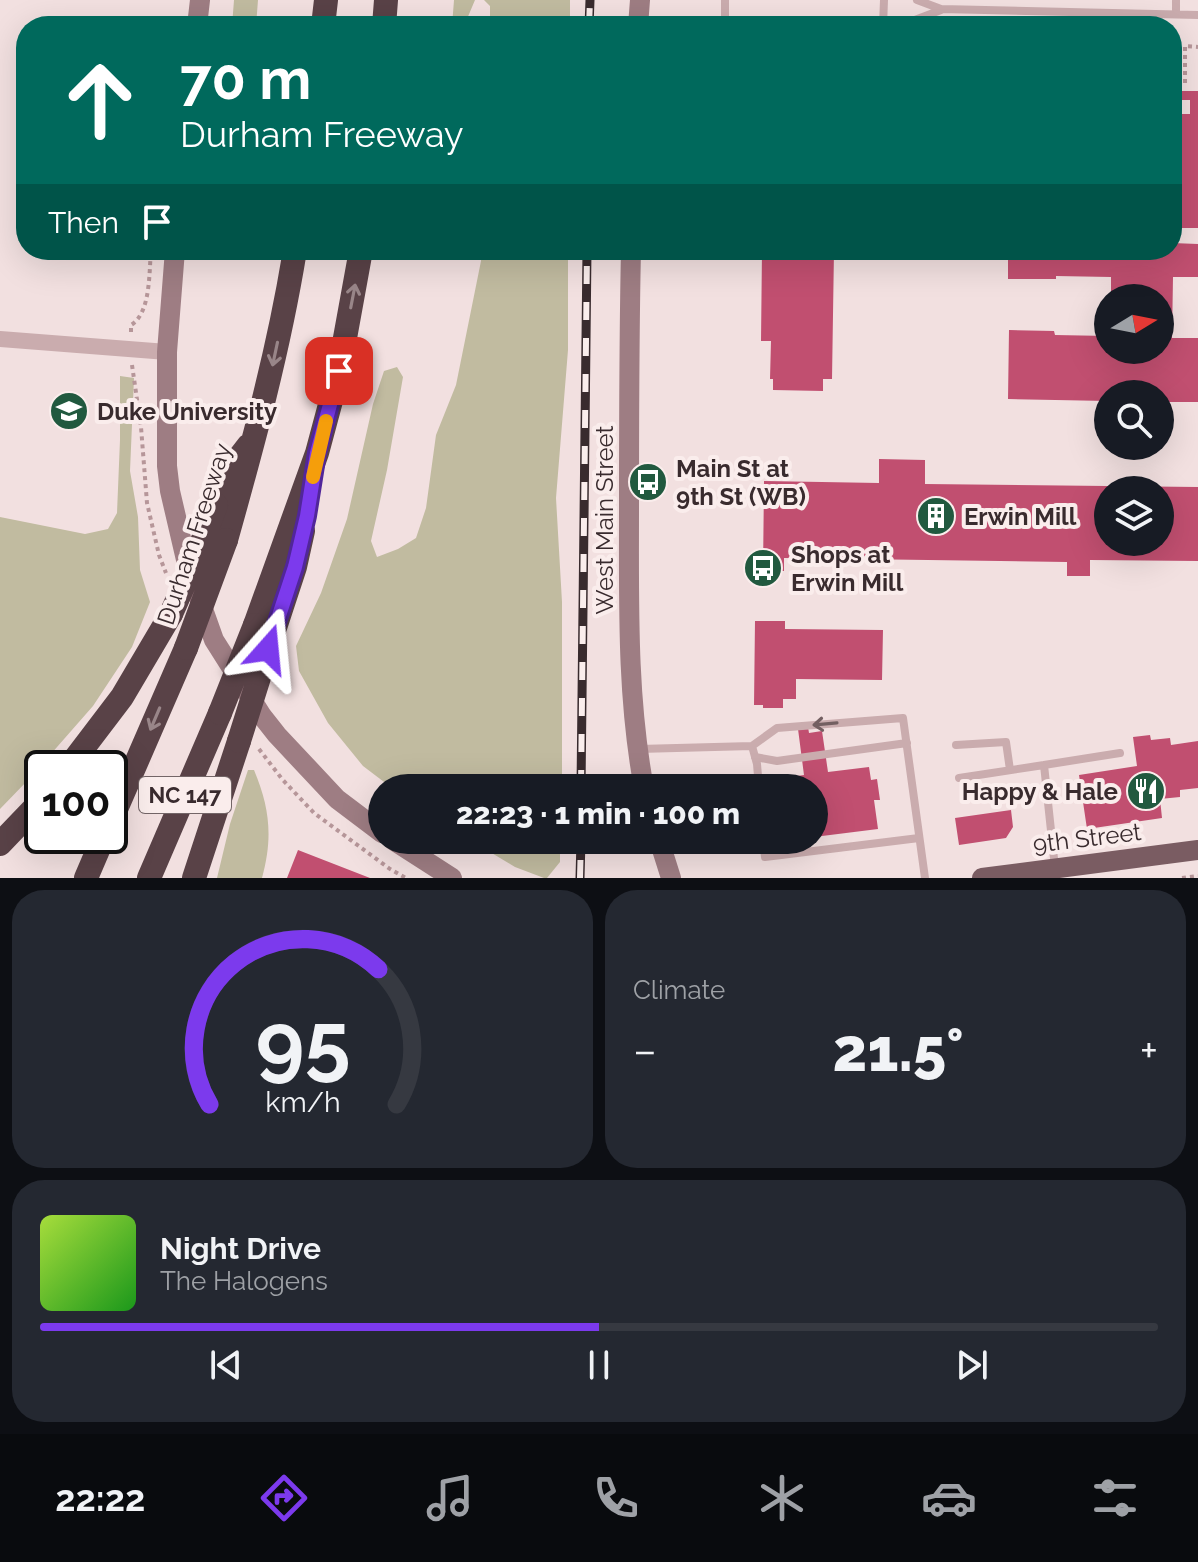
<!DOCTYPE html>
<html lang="en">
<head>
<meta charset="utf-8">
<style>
  :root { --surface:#171b24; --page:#242831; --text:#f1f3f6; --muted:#9ea1a6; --line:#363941; --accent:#7c3aed }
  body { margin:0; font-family:Raleway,sans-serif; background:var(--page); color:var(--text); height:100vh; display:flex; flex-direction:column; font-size:30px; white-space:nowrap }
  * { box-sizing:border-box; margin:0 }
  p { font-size:26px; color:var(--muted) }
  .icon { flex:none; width:44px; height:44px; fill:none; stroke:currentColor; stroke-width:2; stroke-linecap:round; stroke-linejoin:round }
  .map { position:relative; height:878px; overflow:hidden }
  .side { display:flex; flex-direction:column; gap:12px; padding:12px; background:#0d0f14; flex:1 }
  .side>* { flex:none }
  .banner { position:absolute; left:16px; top:16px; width:1166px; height:244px; border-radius:32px; box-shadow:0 8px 32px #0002; background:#00695c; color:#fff; overflow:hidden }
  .needle { width:52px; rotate:80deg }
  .fabs { position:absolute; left:1094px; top:284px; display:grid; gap:16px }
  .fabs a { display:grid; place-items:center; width:80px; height:80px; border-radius:50%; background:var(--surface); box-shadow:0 8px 32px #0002; font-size:40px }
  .speed { position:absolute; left:24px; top:750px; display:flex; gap:16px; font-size:40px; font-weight:700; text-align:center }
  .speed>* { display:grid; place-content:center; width:104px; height:104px; border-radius:50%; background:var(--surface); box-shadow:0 8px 32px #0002; line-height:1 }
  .speed .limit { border:4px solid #111; border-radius:12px; background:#fff; color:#111 }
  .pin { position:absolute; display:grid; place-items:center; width:68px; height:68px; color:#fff; margin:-34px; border-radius:16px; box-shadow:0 4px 12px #0006 }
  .me { position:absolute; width:88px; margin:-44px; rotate:18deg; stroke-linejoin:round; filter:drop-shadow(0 0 6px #0008) }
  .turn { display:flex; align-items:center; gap:28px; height:168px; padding:0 32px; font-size:36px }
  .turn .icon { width:104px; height:104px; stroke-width:2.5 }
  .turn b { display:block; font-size:56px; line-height:68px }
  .then { display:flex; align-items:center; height:76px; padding:0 32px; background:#0003; gap:16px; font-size:30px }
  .big { font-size:60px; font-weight:800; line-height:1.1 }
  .side .card { flex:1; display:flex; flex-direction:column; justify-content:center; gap:12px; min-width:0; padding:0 28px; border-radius:32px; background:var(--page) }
  .side .dial { align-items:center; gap:0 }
  .dial svg { height:208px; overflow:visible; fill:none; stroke:var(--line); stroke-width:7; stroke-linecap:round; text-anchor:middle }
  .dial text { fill:var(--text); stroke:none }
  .song { display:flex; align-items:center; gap:24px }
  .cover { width:96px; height:96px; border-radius:12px; background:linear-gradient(135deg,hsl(80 70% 55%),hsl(120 70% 35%)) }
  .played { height:8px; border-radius:4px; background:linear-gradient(90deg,var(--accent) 50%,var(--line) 50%) }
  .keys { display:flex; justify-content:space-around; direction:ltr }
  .heat { display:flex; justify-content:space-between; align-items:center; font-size:44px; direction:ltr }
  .side .tiles { flex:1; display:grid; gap:12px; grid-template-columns:1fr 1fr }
  .card:last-child { grid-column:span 2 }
  .trip { position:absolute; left:368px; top:774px; width:460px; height:80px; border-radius:40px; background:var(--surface); box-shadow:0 8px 32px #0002; font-weight:800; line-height:80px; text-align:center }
  .tab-bar { display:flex; height:128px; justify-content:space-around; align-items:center; background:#090b0e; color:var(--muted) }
  .tab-bar .icon { width:56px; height:56px }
  .tab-bar .selected { color:var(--accent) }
  .tab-bar b { font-size:36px; color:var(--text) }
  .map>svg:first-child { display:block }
  .green { fill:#c1bba0 }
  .building { fill:#c14f70; fill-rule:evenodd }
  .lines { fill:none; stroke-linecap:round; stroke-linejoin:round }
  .path { stroke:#b69699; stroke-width:4; stroke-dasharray:4 4; stroke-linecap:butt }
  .service { stroke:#caacae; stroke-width:8 }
  .minor { stroke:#caacae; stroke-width:16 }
  .secondary { stroke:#9e7d83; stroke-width:20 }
  .primary { stroke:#7a5c62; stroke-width:20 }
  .motorway { stroke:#594247; stroke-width:24 }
  .rail-casing { stroke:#392b2e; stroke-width:9 }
  .rail { stroke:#faedec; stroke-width:6; stroke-dasharray:18; stroke-linecap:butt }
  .motorway-bridge { stroke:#594247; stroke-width:24 }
  .oneway { stroke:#998689 }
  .oneway2 { stroke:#735f61 }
  .route-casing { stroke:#51269a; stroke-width:20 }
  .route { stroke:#7c3aed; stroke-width:14 }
  .slow { stroke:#f59e0b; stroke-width:14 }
  .labels { text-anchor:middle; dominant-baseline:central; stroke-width:8; stroke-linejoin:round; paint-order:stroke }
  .shield { fill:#faedec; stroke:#736567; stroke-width:2 }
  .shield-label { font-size:22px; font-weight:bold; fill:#392b2e }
  .poi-label { font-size:24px; font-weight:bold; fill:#392b2e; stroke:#faedec; text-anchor:start }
  .street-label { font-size:24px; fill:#392b2e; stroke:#faedec }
</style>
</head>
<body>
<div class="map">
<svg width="1198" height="878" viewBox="0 0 1198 878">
  <rect width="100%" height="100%" fill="#f2e0e0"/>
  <path class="green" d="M234,0H258L256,26H232Z
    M454,0H475L464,26H452Z
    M484,0H570V26H490V6Z
    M481,250H568V350L556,498L562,602V788H392L363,766L328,723L299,671L296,646L321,593L347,519L373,404L384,371L397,367L403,377L387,470L371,541L377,557L398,549L416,538L426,508L436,435L456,385L481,261Z
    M120,376L134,378L130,471L138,517L140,570L150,602L132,647L93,706L29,779L0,809V517L85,534L108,529L117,513L120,440Z
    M248,770H254C270,808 273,838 262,878H217L230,824Z
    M470,840H560V862L547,878H544L515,867Z"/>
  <path class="building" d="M1172,91H1198V228H1172V114H1190V100H1172Z
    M1172,243L1198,244V277H1173L1172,338H1198V402H1160V394H1108V401L1008,399L1009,330L1054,331L1055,335L1108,336V350H1160V298H1111V277L1056,276V279H1008V250H1172Z
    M762,250H834L832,379H823V391L773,390V379H770L771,341H761Z
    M879,459L925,460V484L1198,487V561L1090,560V576H1067V562L784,558V571H763L764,481L879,483ZM1108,490H1160V542H1108Z
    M755,621H785V629L883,630L882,680L796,679V699H783V708H763V705H754Z
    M808,727L809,733L822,731L828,772L869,767L871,780L877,779L880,800H874L878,829L814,837V788H792L790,777L804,775L798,729Z
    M1150,735L1151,740L1170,738L1171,745L1198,741V788L1180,790V797L1160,799L1162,818L1087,829L1079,775L1137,766L1133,737Z
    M1011,810L1013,827L1006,838L959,845L955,818Z
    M298,850L370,878H287Z"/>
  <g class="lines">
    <path class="path" d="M1185,83V46L1198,47
      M131,332V325C151,313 149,272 151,250
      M132,365L141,427L147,503L159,555L166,573
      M259,749L282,779L314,813L390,869L406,878
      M1182,878L1198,876"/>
    <path class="service" d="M725,0V26
      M917,0L941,9L1198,15
      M1176,14V0
      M652,26L681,22L699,26
      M883,26L884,0
      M899,26L941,10
      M956,745L1006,742L1010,770
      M752,746L777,728L903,718L925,878
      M639,749L752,746L757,764L759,788
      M755,757L777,761L907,743
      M1044,765L1120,753
      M959,778L1044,765L1055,868
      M763,840L765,857L919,838"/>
    <path class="minor" d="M0,339L167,352"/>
    <path class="secondary" d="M197,26L200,0
      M638,26L640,0
      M175,250L167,352V466L170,491L187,564L214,640L262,716L277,735L337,799L382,833
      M631,250C629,338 629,426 629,513C629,605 627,698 644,788
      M393,840L452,878
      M659,840L671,878"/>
    <path class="primary" d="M982,878L1198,850"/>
    <path class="motorway" d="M323,26L326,0
      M384,26L386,0
      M216,505L227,473L248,446
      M226,540C253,444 279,349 295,250
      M255,625L317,453L339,371L361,250
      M268,649L295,567L303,531
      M68,768L122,697L171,614
      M110,823L186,648
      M0,844L42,800
      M86,878L104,836
      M149,878L220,713
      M194,878L239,741"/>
    <defs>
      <path id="rail" d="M589,26L590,0
        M581,788L587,250
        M580,878L581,840"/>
    </defs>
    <use href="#rail" class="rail-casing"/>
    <use href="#rail" class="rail"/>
    <path class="motorway-bridge" d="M171,614L197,555L216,505
      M186,648L226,540
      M220,713L255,625
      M239,741L268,649"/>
  </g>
  <defs><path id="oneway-shaft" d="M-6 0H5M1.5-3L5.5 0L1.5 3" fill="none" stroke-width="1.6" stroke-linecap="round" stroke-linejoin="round" transform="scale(2)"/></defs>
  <g class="oneway">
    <use href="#oneway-shaft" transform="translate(353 296) rotate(-79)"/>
    <use href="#oneway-shaft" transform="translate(275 354) rotate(102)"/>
    <use href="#oneway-shaft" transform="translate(155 719) rotate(113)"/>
  </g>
  <use class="oneway2" href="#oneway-shaft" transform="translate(825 724) rotate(175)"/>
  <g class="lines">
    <defs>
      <path id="route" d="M268,649L295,567L307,516L317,453L339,371"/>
    </defs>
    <use href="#route" class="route-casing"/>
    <use href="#route" class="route"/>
    <path class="slow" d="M313,477L326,421"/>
  </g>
  <defs>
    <symbol id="university-disc" viewBox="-11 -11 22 22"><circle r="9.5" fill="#21593f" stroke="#faedec"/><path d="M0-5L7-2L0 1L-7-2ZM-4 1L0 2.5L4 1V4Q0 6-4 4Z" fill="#fff"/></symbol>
    <symbol id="bus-disc" viewBox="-11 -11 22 22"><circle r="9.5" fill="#21593f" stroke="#faedec"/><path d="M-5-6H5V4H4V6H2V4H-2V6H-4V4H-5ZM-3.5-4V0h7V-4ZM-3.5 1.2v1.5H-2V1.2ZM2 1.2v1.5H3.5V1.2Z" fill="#fff"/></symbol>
    <symbol id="building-disc" viewBox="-11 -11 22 22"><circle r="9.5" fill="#21593f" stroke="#faedec"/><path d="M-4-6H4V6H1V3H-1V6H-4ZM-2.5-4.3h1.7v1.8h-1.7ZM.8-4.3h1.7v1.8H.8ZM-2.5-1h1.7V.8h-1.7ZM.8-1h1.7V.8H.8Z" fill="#fff"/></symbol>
    <symbol id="restaurant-disc" viewBox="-11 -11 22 22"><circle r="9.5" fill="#21593f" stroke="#faedec"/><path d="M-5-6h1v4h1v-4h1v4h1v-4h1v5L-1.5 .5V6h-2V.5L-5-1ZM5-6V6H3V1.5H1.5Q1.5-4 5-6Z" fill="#fff"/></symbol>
  </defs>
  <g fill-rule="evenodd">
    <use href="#university-disc" x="47" y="389" width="44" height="44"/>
    <use href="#bus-disc" x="626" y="460" width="44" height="44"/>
    <use href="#building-disc" x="914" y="494" width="44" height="44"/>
    <use href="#bus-disc" x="741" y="546" width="44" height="44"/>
    <use href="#restaurant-disc" x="1124" y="769" width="44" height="44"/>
  </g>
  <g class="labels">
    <rect class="shield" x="139" y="777" width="92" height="36" rx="6"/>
    <g class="shield-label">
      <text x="185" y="795">NC 147</text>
    </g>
    <g class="poi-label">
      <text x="97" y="411">Duke University</text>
      <text x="676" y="468">Main St at<tspan x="676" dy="28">9th St (WB)</tspan></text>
      <text x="964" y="516">Erwin Mill</text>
      <text x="791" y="554">Shops at<tspan x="791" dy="28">Erwin Mill</tspan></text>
      <text x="1118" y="791" text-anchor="end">Happy &amp; Hale</text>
    </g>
    <g class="street-label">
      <text transform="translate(604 520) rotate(-90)">West Main Street</text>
      <text transform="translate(194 534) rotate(-72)">Durham Freeway</text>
      <text transform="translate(1087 838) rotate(-7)">9th Street</text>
    </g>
  </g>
</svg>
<div class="fabs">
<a><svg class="needle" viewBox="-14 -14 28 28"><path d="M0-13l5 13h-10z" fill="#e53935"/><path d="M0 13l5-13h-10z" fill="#9ea1a6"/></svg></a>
<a><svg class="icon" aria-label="search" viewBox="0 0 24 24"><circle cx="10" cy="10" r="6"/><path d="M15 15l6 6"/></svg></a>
<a><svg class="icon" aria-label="layers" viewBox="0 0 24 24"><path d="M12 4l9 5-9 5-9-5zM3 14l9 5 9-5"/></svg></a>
</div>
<div class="speed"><div class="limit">100</div></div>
<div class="pin" style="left:339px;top:371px;background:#d93025"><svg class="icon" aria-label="arrive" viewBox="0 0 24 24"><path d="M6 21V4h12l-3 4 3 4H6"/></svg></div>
<svg class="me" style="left:268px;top:649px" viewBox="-20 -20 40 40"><path d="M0-17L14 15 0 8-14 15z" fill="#7c3aed" stroke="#fff" stroke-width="4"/></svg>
<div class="trip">22:23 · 1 min · 100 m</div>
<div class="banner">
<div class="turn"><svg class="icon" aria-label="ahead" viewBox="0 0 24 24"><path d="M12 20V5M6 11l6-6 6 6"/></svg><div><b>70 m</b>Durham Freeway</div></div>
<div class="then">Then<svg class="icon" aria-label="arrive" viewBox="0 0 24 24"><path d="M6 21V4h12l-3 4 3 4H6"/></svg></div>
</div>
</div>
<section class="side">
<div class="tiles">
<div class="card dial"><svg viewBox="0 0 100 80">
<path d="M14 69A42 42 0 1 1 86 69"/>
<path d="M14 69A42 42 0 0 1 79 17" stroke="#7c3aed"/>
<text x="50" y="56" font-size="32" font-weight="700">95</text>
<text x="50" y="72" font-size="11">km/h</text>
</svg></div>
<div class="card"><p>Climate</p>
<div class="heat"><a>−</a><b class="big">21.5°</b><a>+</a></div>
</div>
<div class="card">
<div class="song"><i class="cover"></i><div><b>Night Drive</b><p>The Halogens</p></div></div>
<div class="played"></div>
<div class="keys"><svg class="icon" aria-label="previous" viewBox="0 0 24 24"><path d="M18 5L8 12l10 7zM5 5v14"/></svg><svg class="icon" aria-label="pause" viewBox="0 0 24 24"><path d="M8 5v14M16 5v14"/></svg><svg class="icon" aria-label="next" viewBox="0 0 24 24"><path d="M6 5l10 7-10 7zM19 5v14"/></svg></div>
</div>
</div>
</section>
<nav class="tab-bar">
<b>22:22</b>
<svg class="icon selected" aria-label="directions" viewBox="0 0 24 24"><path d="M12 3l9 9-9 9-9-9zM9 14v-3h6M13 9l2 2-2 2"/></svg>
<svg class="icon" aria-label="music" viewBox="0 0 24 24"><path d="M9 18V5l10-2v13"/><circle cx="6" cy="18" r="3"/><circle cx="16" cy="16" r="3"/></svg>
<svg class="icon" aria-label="phone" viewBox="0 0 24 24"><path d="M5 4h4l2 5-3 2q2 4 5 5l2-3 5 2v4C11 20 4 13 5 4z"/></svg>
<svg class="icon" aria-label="climate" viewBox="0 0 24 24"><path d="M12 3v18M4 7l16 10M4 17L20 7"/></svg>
<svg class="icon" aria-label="car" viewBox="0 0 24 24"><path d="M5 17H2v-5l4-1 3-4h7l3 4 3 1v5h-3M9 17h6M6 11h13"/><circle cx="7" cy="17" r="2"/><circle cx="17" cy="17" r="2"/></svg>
<svg class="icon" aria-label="filters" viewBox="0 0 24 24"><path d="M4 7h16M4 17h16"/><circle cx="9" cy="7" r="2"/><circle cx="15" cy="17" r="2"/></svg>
</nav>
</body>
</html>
